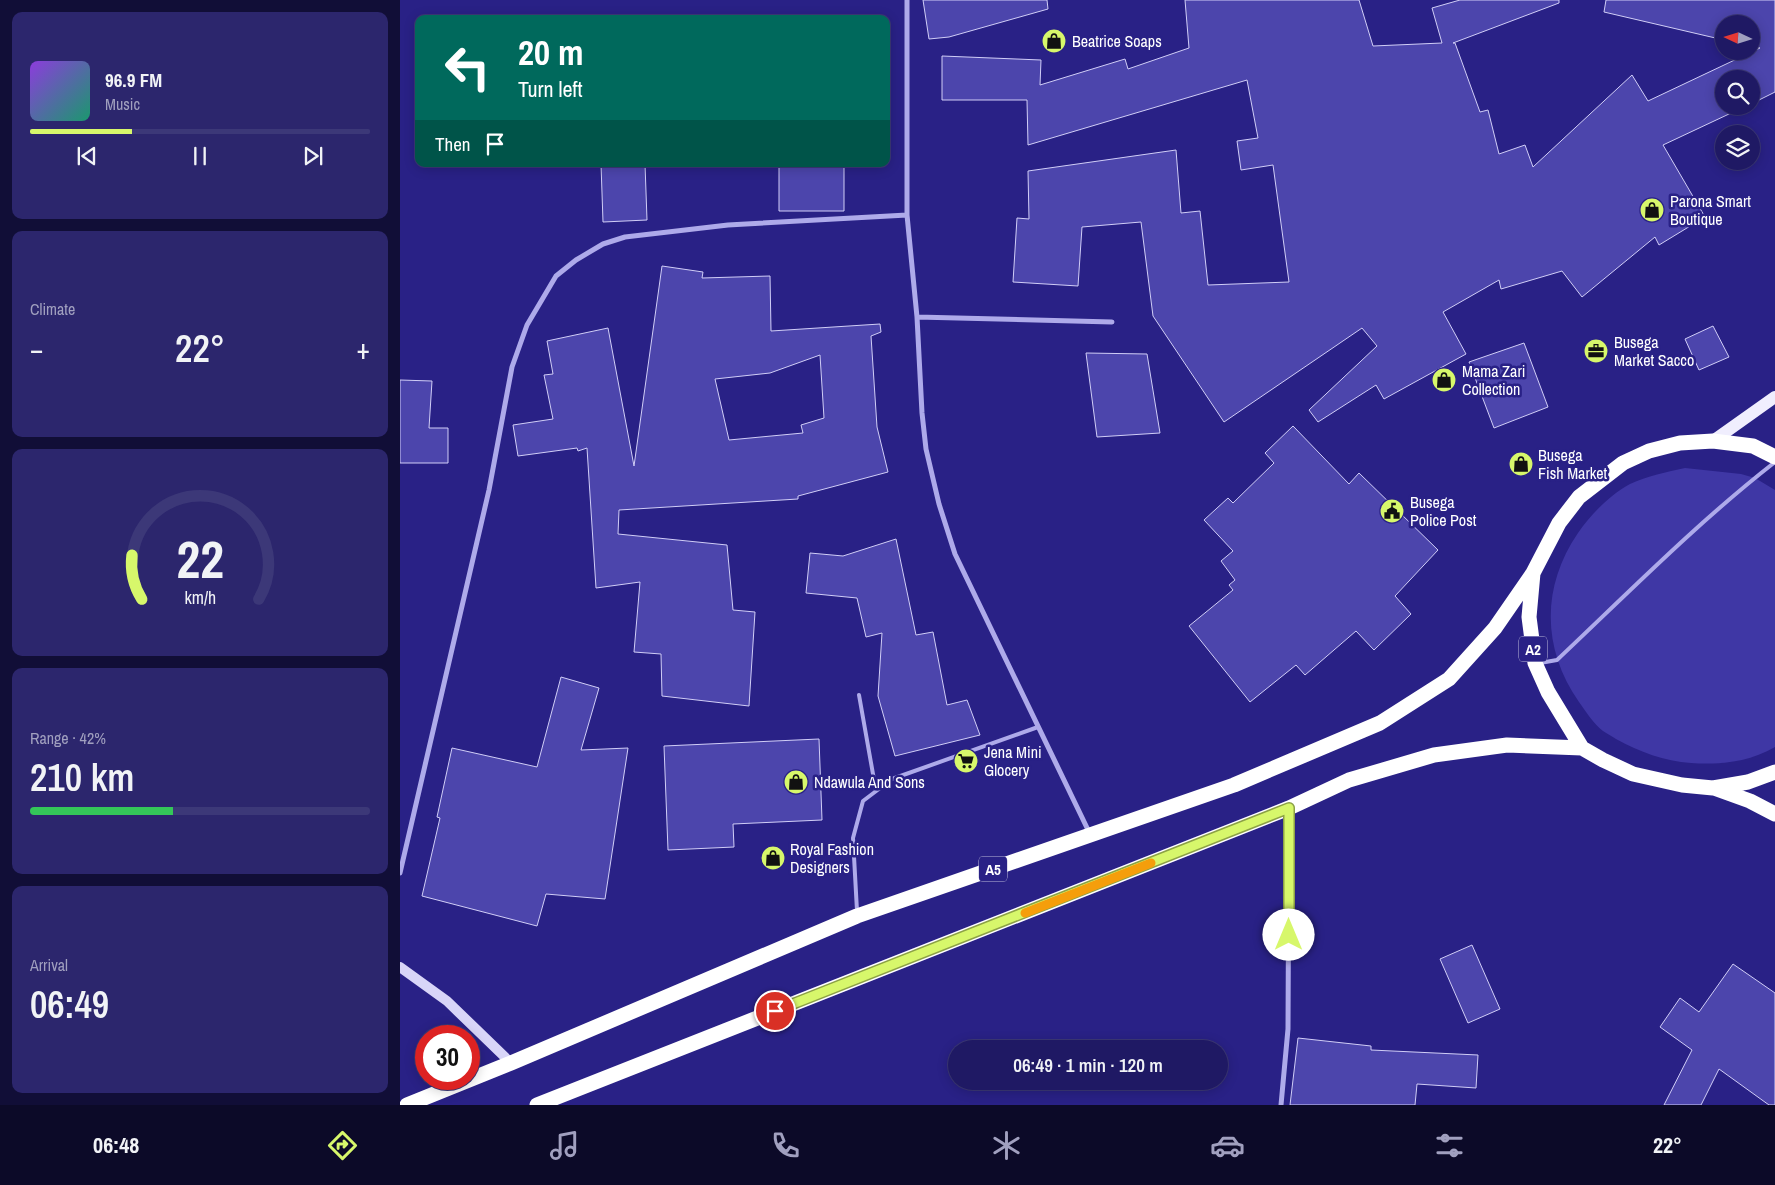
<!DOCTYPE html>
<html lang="en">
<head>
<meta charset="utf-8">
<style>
  :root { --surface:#1f1964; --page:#2c266d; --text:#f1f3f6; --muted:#a1a0bf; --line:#3c3878; --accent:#d7f76b }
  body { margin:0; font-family:"Archivo Narrow",sans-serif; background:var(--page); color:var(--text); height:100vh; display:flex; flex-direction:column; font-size:19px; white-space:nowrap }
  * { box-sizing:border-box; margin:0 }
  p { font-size:16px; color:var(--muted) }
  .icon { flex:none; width:28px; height:28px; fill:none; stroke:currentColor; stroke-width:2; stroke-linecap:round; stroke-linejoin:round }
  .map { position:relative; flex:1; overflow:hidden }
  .panel { display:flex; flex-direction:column; gap:12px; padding:12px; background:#110e37; width:400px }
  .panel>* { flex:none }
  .banner { position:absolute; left:15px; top:15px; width:475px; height:152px; border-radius:10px; box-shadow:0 2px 12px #0003,0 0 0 1px var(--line); background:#00695c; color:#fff; overflow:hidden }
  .needle { width:32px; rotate:274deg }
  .fabs { position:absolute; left:1315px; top:15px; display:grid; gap:10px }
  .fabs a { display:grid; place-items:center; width:45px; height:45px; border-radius:50%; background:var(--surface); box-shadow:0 2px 12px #0003,0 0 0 1px var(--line); font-size:25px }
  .speed { position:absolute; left:15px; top:1025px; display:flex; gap:10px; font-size:25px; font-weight:700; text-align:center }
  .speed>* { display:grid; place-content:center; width:65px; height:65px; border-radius:50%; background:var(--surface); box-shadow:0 2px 12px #0003,0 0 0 1px var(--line); line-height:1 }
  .speed .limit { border:8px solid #d22; background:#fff; color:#111 }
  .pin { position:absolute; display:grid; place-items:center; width:42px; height:42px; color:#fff; margin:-21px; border:2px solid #fff; border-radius:50%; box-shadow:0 1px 5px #0007 }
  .me { position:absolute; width:55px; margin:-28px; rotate:0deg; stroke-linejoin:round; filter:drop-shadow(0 0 4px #0008) }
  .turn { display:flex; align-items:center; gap:18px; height:105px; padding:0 20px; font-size:22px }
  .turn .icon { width:65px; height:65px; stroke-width:2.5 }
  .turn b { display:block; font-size:35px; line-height:42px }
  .then { display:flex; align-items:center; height:48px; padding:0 20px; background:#0003; gap:10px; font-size:19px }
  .big { font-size:38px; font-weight:600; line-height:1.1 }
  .panel .widget { flex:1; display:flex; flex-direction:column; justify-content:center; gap:8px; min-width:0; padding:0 18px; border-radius:10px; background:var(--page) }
  .panel .dial { align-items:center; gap:0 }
  .dial svg { height:130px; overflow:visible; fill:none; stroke:var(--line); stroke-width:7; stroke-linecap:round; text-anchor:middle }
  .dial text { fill:var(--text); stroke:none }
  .song { display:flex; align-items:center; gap:15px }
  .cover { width:60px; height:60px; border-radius:8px; background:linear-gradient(135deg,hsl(270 70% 55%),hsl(160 70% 35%)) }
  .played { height:5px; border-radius:2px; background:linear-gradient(90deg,var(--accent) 30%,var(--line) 30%) }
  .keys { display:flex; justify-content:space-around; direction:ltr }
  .heat { display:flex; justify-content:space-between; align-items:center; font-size:28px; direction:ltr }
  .charge { height:8px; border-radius:4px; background:linear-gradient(90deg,#34c759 42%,var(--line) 0) }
  .trip { position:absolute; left:548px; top:1040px; width:280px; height:50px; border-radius:25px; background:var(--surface); box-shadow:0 2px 12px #0003,0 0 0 1px var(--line); font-weight:600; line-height:50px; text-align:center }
  .menu { display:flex; height:80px; justify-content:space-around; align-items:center; background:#0c0a28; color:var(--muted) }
  .menu .icon { width:35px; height:35px }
  .menu .on { color:var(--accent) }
  .menu b { font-size:22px; color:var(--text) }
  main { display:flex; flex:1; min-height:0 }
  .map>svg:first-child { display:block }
  .green { fill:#3f37a5 }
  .building { fill:#4c45ac; stroke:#d1cef7; fill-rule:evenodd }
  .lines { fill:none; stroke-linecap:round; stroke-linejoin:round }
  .lane { stroke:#aeaaea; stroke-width:4 }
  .street { stroke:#aeaaea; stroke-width:5 }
  .secondary { stroke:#d8d5f8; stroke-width:10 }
  .primary { stroke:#f0eefe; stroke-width:12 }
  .highway { stroke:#fff; stroke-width:15 }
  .route-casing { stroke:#8ca146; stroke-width:12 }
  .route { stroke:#d7f76b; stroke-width:9 }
  .slow { stroke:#f59e0b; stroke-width:9 }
  .labels { text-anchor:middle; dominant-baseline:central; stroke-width:5; stroke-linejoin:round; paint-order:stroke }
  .shield { fill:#292186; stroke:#bfbcdb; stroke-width:1 }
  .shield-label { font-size:15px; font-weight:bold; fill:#fff }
  .poi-label { font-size:16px; fill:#fff; stroke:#292186; text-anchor:start }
</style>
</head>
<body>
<main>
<section class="panel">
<div class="widget">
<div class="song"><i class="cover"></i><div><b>96.9 FM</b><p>Music</p></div></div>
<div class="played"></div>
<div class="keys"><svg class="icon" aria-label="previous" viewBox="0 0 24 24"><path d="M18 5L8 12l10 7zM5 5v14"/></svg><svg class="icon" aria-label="pause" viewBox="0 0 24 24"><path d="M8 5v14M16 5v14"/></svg><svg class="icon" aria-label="next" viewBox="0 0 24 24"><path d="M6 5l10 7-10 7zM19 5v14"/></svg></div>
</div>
<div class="widget"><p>Climate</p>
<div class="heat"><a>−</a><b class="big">22°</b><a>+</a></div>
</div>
<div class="widget dial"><svg viewBox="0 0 100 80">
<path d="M14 69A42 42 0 1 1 86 69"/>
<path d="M14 69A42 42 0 0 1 8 42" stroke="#d7f76b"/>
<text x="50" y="56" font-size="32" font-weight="700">22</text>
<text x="50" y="72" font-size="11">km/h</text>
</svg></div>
<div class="widget"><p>Range · 42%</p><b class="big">210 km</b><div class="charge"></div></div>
<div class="widget"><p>Arrival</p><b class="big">06:49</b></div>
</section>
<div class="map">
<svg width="1375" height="1105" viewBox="0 0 1375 1105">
  <rect width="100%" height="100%" fill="#292186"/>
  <path class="green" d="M1285,468L1341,474L1355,478L1375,490V747C1349,762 1321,765 1291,763C1264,761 1240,752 1216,739C1212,736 1207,734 1203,731C1194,724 1186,712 1179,702C1142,649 1141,587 1178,533C1191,514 1210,495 1230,484C1247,476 1267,472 1285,468Z"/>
  <path class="building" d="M523,0H647L648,9L549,37L529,39Z
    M785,0H959L973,46L1042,43L1032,8L1060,0H1159V3L1053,43H1055L1080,112L1088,110L1099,154L1125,145L1133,167L1232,75L1248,101L1360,48L1351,46V24H1324V40L1204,12L1206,0H1375V92L1351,104V79H1324V106H1346L1263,145L1305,217L1259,245L1255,237L1182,297L1162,271L1101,289L1099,280L1043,312L1066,354L984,399L976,385L918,422L909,410L977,346L962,328L824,422L753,316L741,222L682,227L678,286L613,282L617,218L629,219L628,171L776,150L781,213L800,211L808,285L889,282L873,165L841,170L837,141L858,138L847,80L628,145L627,100H542V56L641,60L640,85L725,59L728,69L789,48Z
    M201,164H245L247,220L203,222Z
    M379,164H444V211H379Z
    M262,266L303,272L302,278L370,276L371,331L480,324L481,332L471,336L477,427L488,472L398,496V499L219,510L218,534L327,545L333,610L355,612L349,706L262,696L261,654L234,652L240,582L196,588L187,448L178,451L177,448L118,456L113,425L153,419L144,375L153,374L147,341L208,328L234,466ZM420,355L424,418L401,425L403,433L329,440L315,379L370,373Z
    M1313,326L1329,357L1299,370L1285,339Z
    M1124,343L1148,407L1094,428L1069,362Z
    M686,353L747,354L760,433L697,437Z
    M0,380L32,381L29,428H48V463H0Z
    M893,426L949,484L959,473L1038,550L995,596L1011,614L974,650L956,631L905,675L896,665L850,702L789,626L833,590L829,585L835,580L821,561L833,551L804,520L828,498L833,503L874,463L865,453Z
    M496,539L516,635L533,632L547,705L567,700L580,735L495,756L478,696L482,633L466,637L457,598L406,593L410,553L443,556Z
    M161,677L199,688L181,750L228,748L205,899L146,894L137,926L22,896L40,818L37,817L52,748L137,767Z
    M419,739L422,820L333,824L334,847L268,850L264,746Z
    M1072,945L1100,1009L1068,1023L1040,959Z
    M1333,964L1375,993V1105H1369L1319,1069L1301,1105H1264L1292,1050L1260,1027L1280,998L1299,1012Z
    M898,1038L971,1046V1050L1078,1055L1076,1088L1017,1084L1015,1105H890Z"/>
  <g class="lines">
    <path class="lane" d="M1140,663L1157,660C1228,593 1298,522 1375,462
      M459,695L476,791
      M457,911L453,838L463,801L492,779L638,727"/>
    <path class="street" d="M507,0V215L517,317L522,413L526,449L539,504L555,554L690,834
      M517,317L712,322
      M0,873L89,490L112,367L127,325L156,276L176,260L203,244L225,237L328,225L507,215
      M881,1105L888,1029L889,811"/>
    <path class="secondary" d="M0,967L47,1001L111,1063"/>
    <path class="primary" d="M1313,441L1375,397"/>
    <path class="highway" d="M1375,457L1353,446L1313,441L1280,443L1249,451L1223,463L1179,497L1159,523L1133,573L1129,617L1135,663L1148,692L1182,748L1203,760L1233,774L1282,785L1313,788L1348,782L1375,772
      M1314,788L1350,801L1375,814
      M7,1105L111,1063L457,916L834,785L980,723L1049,679L1095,628L1133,573
      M137,1105L889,808L949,780L1034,755L1107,745L1182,748"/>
  </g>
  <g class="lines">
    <defs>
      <path id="route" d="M375,1011L889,808V935"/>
    </defs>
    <use href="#route" class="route-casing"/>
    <use href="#route" class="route"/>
    <path class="slow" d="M625,913L751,863"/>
  </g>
  <defs>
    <symbol id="shop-disc" viewBox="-11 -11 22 22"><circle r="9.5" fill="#d7f76b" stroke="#292186"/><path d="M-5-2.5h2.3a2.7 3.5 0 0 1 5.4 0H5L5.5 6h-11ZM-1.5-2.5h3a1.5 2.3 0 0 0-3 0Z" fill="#111"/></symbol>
    <symbol id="office-disc" viewBox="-11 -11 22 22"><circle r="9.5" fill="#d7f76b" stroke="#292186"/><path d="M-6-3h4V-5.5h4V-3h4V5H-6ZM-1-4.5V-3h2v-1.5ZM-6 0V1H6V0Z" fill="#111"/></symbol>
    <symbol id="civic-disc" viewBox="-11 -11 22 22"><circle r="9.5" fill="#d7f76b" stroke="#292186"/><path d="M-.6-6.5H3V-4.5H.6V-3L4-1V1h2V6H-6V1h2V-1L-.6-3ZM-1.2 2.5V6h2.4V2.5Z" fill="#111"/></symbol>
    <symbol id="supermarket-disc" viewBox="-11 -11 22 22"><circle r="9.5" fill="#d7f76b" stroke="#292186"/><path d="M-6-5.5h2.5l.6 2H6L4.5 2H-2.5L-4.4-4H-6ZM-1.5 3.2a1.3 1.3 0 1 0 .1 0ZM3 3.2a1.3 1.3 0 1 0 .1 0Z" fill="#111"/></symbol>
  </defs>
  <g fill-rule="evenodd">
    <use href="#shop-disc" x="640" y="27" width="28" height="28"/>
    <use href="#shop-disc" x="1238" y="196" width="28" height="28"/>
    <use href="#office-disc" x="1182" y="337" width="28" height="28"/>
    <use href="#shop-disc" x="1030" y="366" width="28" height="28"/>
    <use href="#shop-disc" x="1107" y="450" width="28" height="28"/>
    <use href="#civic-disc" x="978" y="497" width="28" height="28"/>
    <use href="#supermarket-disc" x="552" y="747" width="28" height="28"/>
    <use href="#shop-disc" x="382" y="768" width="28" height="28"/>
    <use href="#shop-disc" x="359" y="844" width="28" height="28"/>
  </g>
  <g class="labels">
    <g class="shield">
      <rect x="1119" y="636.5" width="28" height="25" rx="4"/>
      <rect x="579" y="856.5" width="28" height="25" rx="4"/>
    </g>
    <g class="shield-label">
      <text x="1133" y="649">A2</text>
      <text x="593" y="869">A5</text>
    </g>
    <g class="poi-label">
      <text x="672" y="41">Beatrice Soaps</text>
      <text x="1270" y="201">Parona Smart<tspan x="1270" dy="18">Boutique</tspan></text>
      <text x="1214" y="342">Busega<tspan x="1214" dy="18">Market Sacco</tspan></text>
      <text x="1062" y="371">Mama Zari<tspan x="1062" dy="18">Collection</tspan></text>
      <text x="1138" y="455">Busega<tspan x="1138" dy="18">Fish Market</tspan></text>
      <text x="1010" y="502">Busega<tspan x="1010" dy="18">Police Post</tspan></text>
      <text x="584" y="752">Jena Mini<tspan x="584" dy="18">Glocery</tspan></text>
      <text x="414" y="782">Ndawula And Sons</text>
      <text x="390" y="849">Royal Fashion<tspan x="390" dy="18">Designers</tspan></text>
    </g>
  </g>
</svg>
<div class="fabs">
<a><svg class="needle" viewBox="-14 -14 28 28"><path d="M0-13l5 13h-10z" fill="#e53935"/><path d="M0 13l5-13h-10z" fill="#a1a0bf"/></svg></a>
<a><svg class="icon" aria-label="search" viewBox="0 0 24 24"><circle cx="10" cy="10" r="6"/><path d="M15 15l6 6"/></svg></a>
<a><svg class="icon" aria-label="layers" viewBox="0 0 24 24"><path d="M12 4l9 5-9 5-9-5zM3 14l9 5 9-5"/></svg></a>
</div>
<div class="speed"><div class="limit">30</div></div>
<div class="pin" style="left:375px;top:1011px;background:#d93025"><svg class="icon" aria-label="arrive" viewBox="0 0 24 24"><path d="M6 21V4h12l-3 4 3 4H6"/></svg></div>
<svg class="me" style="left:889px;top:935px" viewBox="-20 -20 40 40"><circle r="19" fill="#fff"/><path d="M0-13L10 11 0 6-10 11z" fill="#d7f76b"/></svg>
<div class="trip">06:49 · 1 min · 120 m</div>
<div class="banner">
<div class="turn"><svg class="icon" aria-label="left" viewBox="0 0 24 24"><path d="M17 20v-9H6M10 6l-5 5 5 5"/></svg><div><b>20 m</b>Turn left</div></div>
<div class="then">Then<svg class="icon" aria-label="arrive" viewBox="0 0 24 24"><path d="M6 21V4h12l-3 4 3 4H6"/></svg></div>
</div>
</div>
</main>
<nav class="menu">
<b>06:48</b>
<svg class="icon on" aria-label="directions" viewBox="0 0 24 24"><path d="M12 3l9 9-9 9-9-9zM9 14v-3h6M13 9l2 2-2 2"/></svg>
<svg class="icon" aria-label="music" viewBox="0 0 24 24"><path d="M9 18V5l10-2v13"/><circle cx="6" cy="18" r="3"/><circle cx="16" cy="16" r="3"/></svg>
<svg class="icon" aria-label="phone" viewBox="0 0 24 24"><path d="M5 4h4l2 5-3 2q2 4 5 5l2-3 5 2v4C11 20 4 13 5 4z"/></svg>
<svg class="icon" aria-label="climate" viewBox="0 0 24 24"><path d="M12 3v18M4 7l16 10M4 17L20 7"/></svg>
<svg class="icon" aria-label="car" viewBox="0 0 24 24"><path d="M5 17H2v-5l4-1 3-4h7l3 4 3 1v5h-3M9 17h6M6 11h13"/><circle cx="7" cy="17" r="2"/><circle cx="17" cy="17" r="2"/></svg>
<svg class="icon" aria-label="filters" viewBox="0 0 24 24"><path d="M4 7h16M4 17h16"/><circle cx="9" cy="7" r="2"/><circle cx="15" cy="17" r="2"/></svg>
<b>22°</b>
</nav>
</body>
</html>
